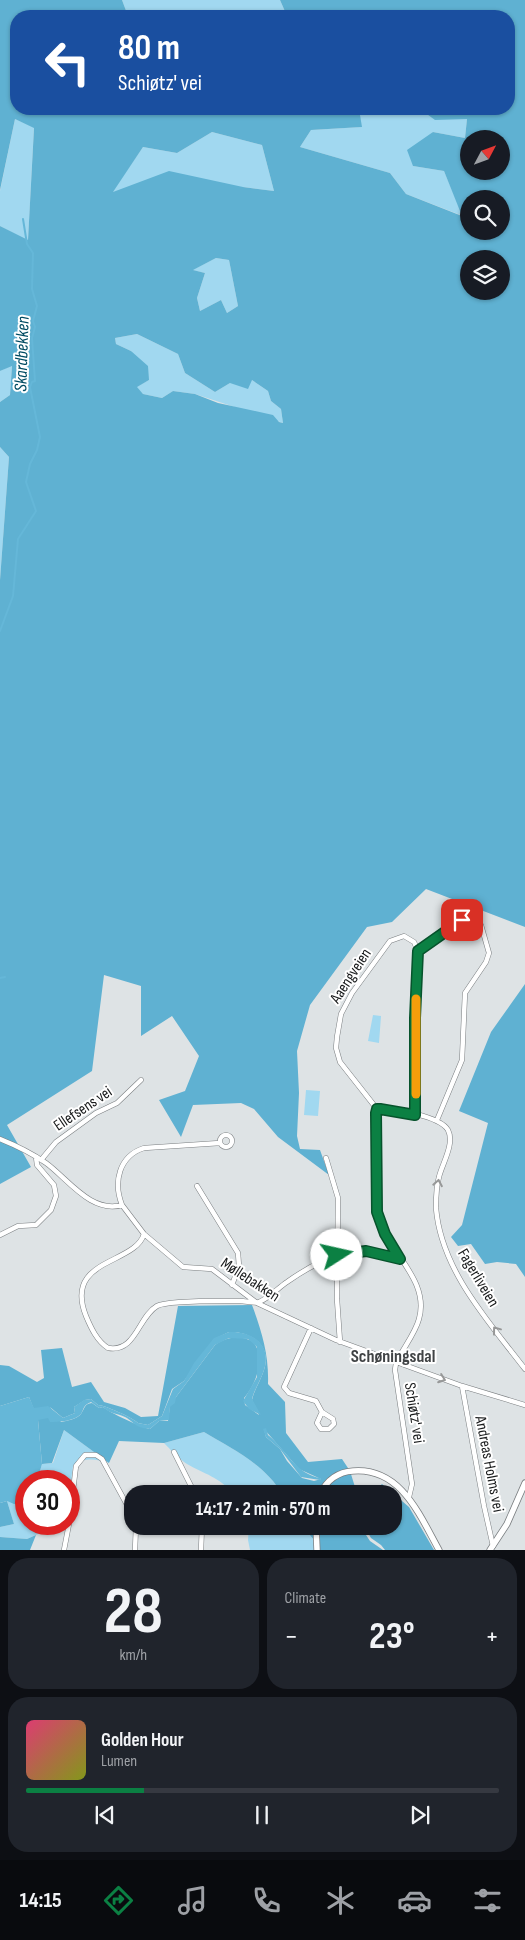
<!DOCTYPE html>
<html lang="en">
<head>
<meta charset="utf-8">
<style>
  :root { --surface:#171b24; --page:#20242c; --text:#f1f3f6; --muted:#9ea1a6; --line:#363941; --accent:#0b8043 }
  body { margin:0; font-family:"Sofia Sans Condensed",sans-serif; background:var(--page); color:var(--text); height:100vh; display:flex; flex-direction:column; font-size:19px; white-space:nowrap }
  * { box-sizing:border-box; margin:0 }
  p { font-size:16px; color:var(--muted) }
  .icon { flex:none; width:28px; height:28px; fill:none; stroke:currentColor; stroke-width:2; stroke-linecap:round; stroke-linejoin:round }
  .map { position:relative; height:1550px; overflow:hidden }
  .sheet { display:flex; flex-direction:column; gap:8px; padding:8px; background:#0d0f14; flex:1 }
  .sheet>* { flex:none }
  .guide { position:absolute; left:10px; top:10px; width:505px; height:105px; border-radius:20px; box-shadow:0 1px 4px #0004; background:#1a4fa0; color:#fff; overflow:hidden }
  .needle { width:32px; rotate:49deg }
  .tools { position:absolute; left:460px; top:130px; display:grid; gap:10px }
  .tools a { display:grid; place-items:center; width:50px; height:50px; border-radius:50%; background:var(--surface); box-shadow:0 1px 4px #0004; font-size:25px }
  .speed { position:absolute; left:15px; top:1470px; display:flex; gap:10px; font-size:25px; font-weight:700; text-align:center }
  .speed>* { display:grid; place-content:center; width:65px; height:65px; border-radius:50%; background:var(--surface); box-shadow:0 1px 4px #0004; line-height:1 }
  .speed .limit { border:8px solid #d22; background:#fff; color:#111 }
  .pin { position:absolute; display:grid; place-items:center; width:42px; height:42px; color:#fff; margin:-21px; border-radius:10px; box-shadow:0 2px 8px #0006 }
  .me { position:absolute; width:55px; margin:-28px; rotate:80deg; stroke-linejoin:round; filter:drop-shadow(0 0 4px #0008) }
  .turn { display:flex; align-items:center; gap:18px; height:105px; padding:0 25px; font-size:22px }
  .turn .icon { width:65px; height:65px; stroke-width:2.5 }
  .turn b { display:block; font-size:35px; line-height:42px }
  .big { font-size:38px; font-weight:700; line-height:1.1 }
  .sheet .card { flex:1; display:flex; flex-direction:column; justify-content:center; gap:8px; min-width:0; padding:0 18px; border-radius:20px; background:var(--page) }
  .sheet .dial { align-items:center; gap:0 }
  .dial b { font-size:65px; line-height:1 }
  .song { display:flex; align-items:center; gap:15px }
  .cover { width:60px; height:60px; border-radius:8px; background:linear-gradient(135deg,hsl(340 70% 55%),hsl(70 70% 35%)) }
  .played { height:5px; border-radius:2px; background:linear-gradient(90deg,var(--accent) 25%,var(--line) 25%) }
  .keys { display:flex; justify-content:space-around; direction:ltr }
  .heat { display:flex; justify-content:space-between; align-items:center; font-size:28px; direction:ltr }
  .sheet .tiles { flex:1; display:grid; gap:8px; grid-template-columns:1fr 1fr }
  .card:last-child { grid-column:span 2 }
  .trip { position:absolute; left:124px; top:1485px; width:278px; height:50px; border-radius:20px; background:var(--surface); box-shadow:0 1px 4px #0004; font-weight:700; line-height:50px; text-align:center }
  .dock { display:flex; height:80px; justify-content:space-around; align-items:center; background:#090b0e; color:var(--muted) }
  .dock .icon { width:35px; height:35px }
  .dock .selected { color:var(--accent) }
  .dock b { font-size:22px; color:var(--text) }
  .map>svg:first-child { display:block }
  .green { fill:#a1d8f0 }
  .forest { fill:#5fb1d2; fill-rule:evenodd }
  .water { fill:#65b7d8 }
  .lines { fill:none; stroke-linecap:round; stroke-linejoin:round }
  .stream { stroke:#65b7d8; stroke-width:2 }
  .minor-casing { stroke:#7a7e80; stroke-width:5.5 }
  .tertiary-casing { stroke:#7a7e80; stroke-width:7 }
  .minor { stroke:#fff; stroke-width:4.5 }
  .tertiary { stroke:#fff; stroke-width:5.5 }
  .oneway { stroke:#979898 }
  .route-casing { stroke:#07532c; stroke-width:12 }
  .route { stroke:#0b8043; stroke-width:9 }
  .slow { stroke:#f59e0b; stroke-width:9 }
  .labels { text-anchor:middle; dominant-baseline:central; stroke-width:4; stroke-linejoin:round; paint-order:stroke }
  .street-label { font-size:16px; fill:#181a1b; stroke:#fff }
  .water-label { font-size:18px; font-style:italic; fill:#004b62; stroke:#fff }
  .neighbourhood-label { font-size:18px; font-weight:bold; fill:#404345; stroke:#fff }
</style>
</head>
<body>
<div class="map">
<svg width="525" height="1550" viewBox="0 0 525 1550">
  <rect width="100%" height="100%" fill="#dee3e5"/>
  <path class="green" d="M122,0H280L287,16H128Z
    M359,109H420L435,119H467L465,138L433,132L413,166L444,171L463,216L406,194L390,173L300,147L311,130L361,127Z
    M15,119L34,127L28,241L0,226V191Z
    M212,132L262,145L274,191L243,187L112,192L143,147L177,153Z
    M216,258L229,260L238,306L227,313L221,300L200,311L197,298L205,273L192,270Z
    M137,334L178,354L185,373L215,392L230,383L252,380L268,391L271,401L281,409L283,423L195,394L173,391L162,398L143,394L136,387L149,380L131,351L116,344L115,338Z
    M12,365L10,395L0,402V371Z
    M0,447L9,457L0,580Z
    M373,1015L381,1016L379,1043L368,1041Z
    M306,1090L320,1091L318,1116L304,1115Z
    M64,1430L109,1463C95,1459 85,1457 73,1466L69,1497V1481H37L42,1464L53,1463Z
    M204,1432C231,1448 266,1465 282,1494H233C220,1477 204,1474 187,1464C179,1459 171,1450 164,1443Z
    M7,1501L24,1504L26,1501V1524H60L27,1539L0,1537V1527L14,1524Z
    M249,1526H302L315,1541L316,1550H250L248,1540Z"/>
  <path class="forest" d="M0,0H122L128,16H16V109H359L362,127L311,130L300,147L390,173L406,194L462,216L444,171L413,166L407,150L433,132L465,138L467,119L435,120L420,109H509V16H287L280,0H525V927L426,889L392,922L367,927L310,1005L297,1051L299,1093L297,1136L300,1149L320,1150L329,1175L278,1137L254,1109L241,1103L193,1105L181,1137L159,1100L185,1091L199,1056L172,1016L141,1036V986L104,975L92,1071L7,1125L31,1167L0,1184V580L9,457L0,447V402L10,395L12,366L0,371V226L28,240L34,128L15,119L0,190ZM212,132L262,145L274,191L243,187L169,171L113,192L143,147L177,153ZM469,139H501V171H469ZM469,199H501V231H469ZM216,258L229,260L238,306L227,313L221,300L200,311L197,298L205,273L193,270ZM469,259H501V291H469ZM137,334L178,354L185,373L215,392L230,383L248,389L252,380L268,391L271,401L281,409L283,423L279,422L273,415L218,403L195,394L173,391L162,398L143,394L137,387L149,380L148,366L131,351L116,344L115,338Z
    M525,984V1277L516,1264L497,1262L485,1264L471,1244L458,1246L451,1237L462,1225L488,1123L459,1111L491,1032Z
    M252,1305C262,1332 269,1355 268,1384L285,1402L286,1433L308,1462L342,1459L350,1471L355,1487L373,1492L382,1484L409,1507L434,1550H385L381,1545L371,1538L364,1526H392V1494H347L329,1488L343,1494H282C266,1465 231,1448 204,1432L164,1443L119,1441L109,1463L64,1430L52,1463L42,1464L38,1420L29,1397L0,1406V1365L9,1366L37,1382L44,1378L41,1350L62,1348L72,1387L91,1382L104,1402L125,1408L141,1417L158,1416L178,1306ZM229,1332C252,1331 272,1346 264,1370C261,1380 254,1390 252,1400L259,1415L245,1405L244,1398C256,1385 267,1355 252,1341C239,1335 226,1337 215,1345L176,1397L170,1406L168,1421H159L150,1429C143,1428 108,1412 103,1407L99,1408L92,1403C84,1404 85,1408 81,1414C77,1419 67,1421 61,1422L50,1407L63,1418L75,1413L74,1407L85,1400L91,1399L98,1405C105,1405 133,1418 138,1423L148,1425L162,1416L172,1389L184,1381L214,1339ZM264,1429L299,1469L321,1479L314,1481L302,1478L287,1461L280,1449L266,1437Z
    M7,1501L14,1524L0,1527V1503Z
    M302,1526H360L370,1541L383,1550H316L315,1541Z
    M36,1535L30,1550H0V1537L27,1539Z"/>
  <path class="water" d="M229,1332C253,1331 272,1345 264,1370C261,1380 254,1390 252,1399L261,1415L249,1409L243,1401L257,1377V1347L248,1339L229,1338L215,1345L176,1397L175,1403L170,1407L169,1420L159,1421L150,1429C133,1427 136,1423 125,1417C117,1413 110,1414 103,1407L99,1408L91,1402C83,1405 84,1409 81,1414C75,1421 59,1422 50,1422L48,1418L38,1420L42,1464L37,1481H26V1501L24,1504H14L7,1501L0,1503V1406L29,1397L34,1408L48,1406L63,1418L75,1413L74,1407L84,1400L91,1399L98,1405C105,1405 133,1418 138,1423L148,1425L162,1416L173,1389L184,1381L194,1363L214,1338Z
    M266,1428L268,1435C286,1449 296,1475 321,1478L320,1480L301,1477L280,1449L266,1437L263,1429Z"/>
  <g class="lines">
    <path class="stream" d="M0,631L13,596L18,539L36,511L26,482L30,464L37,450L40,437L30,387L32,382L35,381L32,338L35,327L33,321L37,306L32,289L33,253L27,244L23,219
      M0,978L5,977"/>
    <defs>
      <path id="minor" d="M418,951L462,921L470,918L481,925L489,953L486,962L465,993L462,1060L437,1120
        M377,1109L375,1123C376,1152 371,1192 379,1219C389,1253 430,1280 419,1319C415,1334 403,1348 396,1363L395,1370L412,1484L409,1497
        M415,1115V1018L418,951L414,942L404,936L390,941L352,993L341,1014L337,1037L336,1048L340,1062L377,1109C393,1108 440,1116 448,1130C455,1144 442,1164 439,1177C436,1187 436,1198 436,1208C441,1270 489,1322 525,1369
        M220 1141a6 6 0 1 1 12 0a6 6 0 1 1-12 0Z
        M0,1139C15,1145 33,1154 46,1163C67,1178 91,1214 122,1205L144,1234L183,1267L212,1269L257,1303L336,1340L462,1386L525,1405
        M326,1158L338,1198L337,1299L340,1342
        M41,1160L56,1142L96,1113L117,1103L141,1080
        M197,1186L238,1253L239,1266L232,1285
        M122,1205C113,1182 119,1156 144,1148L220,1143
        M144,1234C135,1265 63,1258 86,1316C91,1328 97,1341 108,1348C136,1353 138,1317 157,1306C168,1300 225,1301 240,1301C246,1301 255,1304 259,1302C269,1298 278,1288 287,1282C324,1256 355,1243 400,1259
        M0,1235L18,1226L36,1225L51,1210L56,1196L54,1185L37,1165L36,1157
        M311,1328L284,1387L289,1393L316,1401L322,1412L333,1419L334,1424L329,1429H321L317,1423L322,1412
        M462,1386L484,1506L493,1546
        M174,1452L195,1494
        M69,1523L76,1466L85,1455H96L102,1459L132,1514
        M64,1550L69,1524
        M135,1550L136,1526
        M201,1550L202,1526"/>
      <path id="tertiary" d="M320,1494C327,1480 337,1472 353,1471C401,1467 420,1516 439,1550
        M316,1526L317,1550
        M490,1550L507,1524L525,1483"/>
    </defs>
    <use href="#minor" class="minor-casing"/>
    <use href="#tertiary" class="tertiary-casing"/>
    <use href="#minor" class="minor"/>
    <use href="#tertiary" class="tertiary"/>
  </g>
  <defs><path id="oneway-chevron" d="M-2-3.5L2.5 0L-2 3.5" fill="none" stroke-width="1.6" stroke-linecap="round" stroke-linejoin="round" transform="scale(1.25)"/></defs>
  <g class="oneway">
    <use href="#oneway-chevron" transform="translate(438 1183) rotate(-80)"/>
    <use href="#oneway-chevron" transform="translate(496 1330) rotate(-127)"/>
    <use href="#oneway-chevron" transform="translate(442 1379) rotate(20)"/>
  </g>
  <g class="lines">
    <defs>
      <path id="route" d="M337,1255L366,1251L400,1259L385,1234L377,1212L376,1113L377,1109H380L415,1115V1018L418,951L462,920"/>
    </defs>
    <use href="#route" class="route-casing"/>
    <use href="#route" class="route"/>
    <path class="slow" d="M416,999V1094"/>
  </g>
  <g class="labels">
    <g class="street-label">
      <text transform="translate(351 976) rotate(-57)">Aaengveien</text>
      <text transform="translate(83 1109) rotate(-34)">Ellefsens vei</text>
      <text transform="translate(478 1278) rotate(59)">Fagerliveien</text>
      <text transform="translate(250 1280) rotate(33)">Møllebakken</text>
      <text transform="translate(414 1413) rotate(81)">Schiøtz' vei</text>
      <text transform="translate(489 1464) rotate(79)">Andreas Holms vei</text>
    </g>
    <g class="water-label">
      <text transform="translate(22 354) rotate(-88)">Skardbekken</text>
    </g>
    <g class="neighbourhood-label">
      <text x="393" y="1356">Schøningsdal</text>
    </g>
  </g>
</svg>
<div class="tools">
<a><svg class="needle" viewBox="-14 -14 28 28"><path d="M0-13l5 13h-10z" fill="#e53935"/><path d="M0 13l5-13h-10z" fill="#9ea1a6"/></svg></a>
<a><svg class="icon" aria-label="search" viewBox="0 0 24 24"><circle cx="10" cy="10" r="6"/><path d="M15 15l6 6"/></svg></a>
<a><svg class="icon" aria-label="layers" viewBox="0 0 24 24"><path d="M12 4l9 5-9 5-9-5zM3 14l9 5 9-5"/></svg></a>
</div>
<div class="speed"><div class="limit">30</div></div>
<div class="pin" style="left:462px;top:920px;background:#d93025"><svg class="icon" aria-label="arrive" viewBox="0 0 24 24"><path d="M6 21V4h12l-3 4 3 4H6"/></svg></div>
<svg class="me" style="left:337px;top:1255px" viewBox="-20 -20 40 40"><circle r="19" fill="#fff"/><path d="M0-13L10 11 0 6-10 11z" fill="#0b8043"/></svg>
<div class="trip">14:17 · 2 min · 570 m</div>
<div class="guide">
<div class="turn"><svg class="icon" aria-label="left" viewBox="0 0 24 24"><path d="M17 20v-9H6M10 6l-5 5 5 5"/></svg><div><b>80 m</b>Schiøtz' vei</div></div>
</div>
</div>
<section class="sheet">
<div class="tiles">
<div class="card dial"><b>28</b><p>km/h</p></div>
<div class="card"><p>Climate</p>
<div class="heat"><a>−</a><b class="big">23°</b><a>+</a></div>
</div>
<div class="card">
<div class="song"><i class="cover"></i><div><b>Golden Hour</b><p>Lumen</p></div></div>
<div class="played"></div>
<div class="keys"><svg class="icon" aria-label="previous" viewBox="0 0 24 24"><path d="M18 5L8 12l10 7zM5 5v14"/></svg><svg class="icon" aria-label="pause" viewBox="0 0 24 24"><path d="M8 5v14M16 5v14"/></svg><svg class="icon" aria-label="next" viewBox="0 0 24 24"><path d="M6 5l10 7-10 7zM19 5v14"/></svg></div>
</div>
</div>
</section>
<nav class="dock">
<b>14:15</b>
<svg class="icon selected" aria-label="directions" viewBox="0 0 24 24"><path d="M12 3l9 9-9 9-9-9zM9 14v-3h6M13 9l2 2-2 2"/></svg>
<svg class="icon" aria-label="music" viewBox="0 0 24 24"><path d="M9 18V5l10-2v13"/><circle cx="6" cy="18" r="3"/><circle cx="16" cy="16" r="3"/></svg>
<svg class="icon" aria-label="phone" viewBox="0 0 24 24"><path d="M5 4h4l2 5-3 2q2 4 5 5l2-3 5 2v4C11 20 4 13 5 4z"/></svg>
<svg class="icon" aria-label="climate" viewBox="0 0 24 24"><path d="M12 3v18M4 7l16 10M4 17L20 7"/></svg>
<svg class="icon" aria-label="car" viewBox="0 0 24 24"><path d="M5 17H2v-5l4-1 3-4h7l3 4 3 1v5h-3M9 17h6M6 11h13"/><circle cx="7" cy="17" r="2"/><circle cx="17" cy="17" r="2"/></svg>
<svg class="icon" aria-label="filters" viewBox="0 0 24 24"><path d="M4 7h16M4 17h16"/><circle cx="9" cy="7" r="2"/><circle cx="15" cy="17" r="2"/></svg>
</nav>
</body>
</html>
